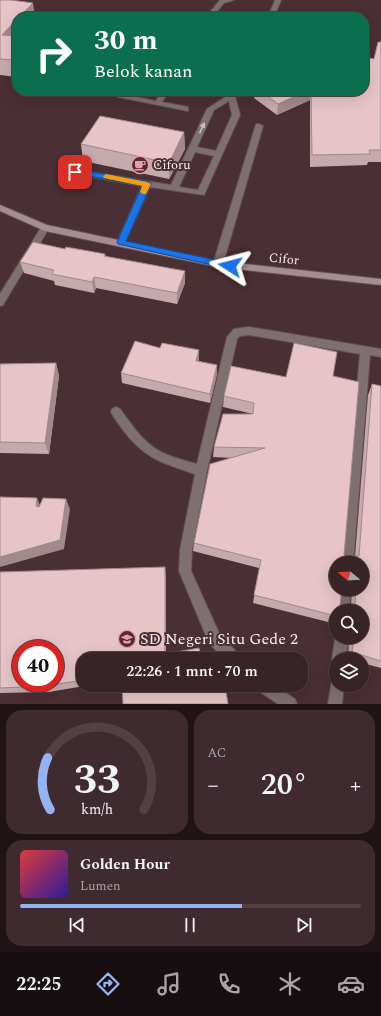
<!DOCTYPE html>
<html lang="id">
<head>
<meta charset="utf-8">
<style>
  :root { --surface:#382327; --page:#3f2b2f; --text:#f1f3f6; --muted:#aba4a7; --line:#524044; --accent:#95b2f1 }
  body { margin:0; font-family:Spectral,serif; background:var(--page); color:var(--text); height:100vh; display:flex; flex-direction:column; font-size:15px; white-space:nowrap }
  * { box-sizing:border-box; margin:0 }
  p { font-size:13px; color:var(--muted) }
  .icon { flex:none; width:22px; height:22px; fill:none; stroke:currentColor; stroke-width:2; stroke-linecap:round; stroke-linejoin:round }
  .map { position:relative; height:704px; overflow:hidden }
  .panel { display:flex; flex-direction:column; gap:6px; padding:6px; background:#1f1315; flex:1 }
  .panel>* { flex:none }
  .guide { position:absolute; left:12px; top:12px; width:357px; height:84px; border-radius:16px; box-shadow:0 4px 16px #0002,0 0 0 1px var(--line); background:#0b6e4f; color:#fff; overflow:hidden }
  .needle { width:26px; rotate:288deg }
  .buttons { position:absolute; left:329px; top:556px; display:grid; gap:8px }
  .buttons a { display:grid; place-items:center; width:40px; height:40px; border-radius:50%; background:var(--surface); box-shadow:0 4px 16px #0002,0 0 0 1px var(--line); font-size:20px }
  .speed { position:absolute; left:12px; top:640px; display:flex; gap:8px; font-size:20px; font-weight:700; text-align:center }
  .speed>* { display:grid; place-content:center; width:52px; height:52px; border-radius:50%; background:var(--surface); box-shadow:0 4px 16px #0002,0 0 0 1px var(--line); line-height:1 }
  .speed .limit { border:6px solid #d22; background:#fff; color:#111 }
  .pin { position:absolute; display:grid; place-items:center; width:34px; height:34px; color:#fff; margin:-17px; border-radius:8px; box-shadow:0 2px 6px #0006 }
  .me { position:absolute; width:44px; margin:-22px; rotate:279deg; stroke-linejoin:round; filter:drop-shadow(0 0 3px #0008) }
  .turn { display:flex; align-items:center; gap:14px; height:84px; padding:0 16px; font-size:18px }
  .turn .icon { width:52px; height:52px; stroke-width:2.5 }
  .turn b { display:block; font-size:28px; line-height:34px }
  .big { font-size:30px; font-weight:600; line-height:1.1 }
  .panel .tile { flex:1; display:flex; flex-direction:column; justify-content:center; gap:6px; min-width:0; padding:0 14px; border-radius:16px; background:var(--page) }
  .panel .dial { align-items:center; gap:0 }
  .dial svg { height:104px; overflow:visible; fill:none; stroke:var(--line); stroke-width:7; stroke-linecap:round; text-anchor:middle }
  .dial text { fill:var(--text); stroke:none }
  .song { display:flex; align-items:center; gap:12px }
  .cover { width:48px; height:48px; border-radius:6px; background:linear-gradient(135deg,hsl(0 70% 55%),hsl(250 70% 35%)) }
  .played { height:4px; border-radius:2px; background:linear-gradient(90deg,var(--accent) 65%,var(--line) 65%) }
  .keys { display:flex; justify-content:space-around; direction:ltr }
  .heat { display:flex; justify-content:space-between; align-items:center; font-size:22px; direction:ltr }
  .panel .tiles { flex:1; display:grid; gap:6px; grid-template-columns:1fr 1fr }
  .tile:last-child { grid-column:span 2 }
  .trip { position:absolute; left:76px; top:652px; width:232px; height:40px; border-radius:16px; background:var(--surface); box-shadow:0 4px 16px #0002,0 0 0 1px var(--line); font-weight:600; line-height:40px; text-align:center }
  .tab-bar { display:flex; height:64px; justify-content:space-around; align-items:center; background:#160e10; color:var(--muted) }
  .tab-bar .icon { width:28px; height:28px }
  .tab-bar .current { color:var(--accent) }
  .tab-bar b { font-size:18px; color:var(--text) }
  .map>svg:first-child { display:block }
  .lines { fill:none; stroke-linecap:round; stroke-linejoin:round }
  .street-casing { stroke:#674e52; stroke-width:2 }
  .secondary-casing { stroke:#674e52; stroke-width:2 }
  .street { fill:#7e7071; fill-rule:evenodd }
  .secondary { fill:#a48e91; fill-rule:evenodd }
  .wall { fill:#c6a9ac; fill-rule:evenodd }
  .shaded-wall { fill:#a1898c }
  .building { fill:#e6c4c8; stroke:#a1898c; fill-rule:evenodd }
  .oneway { fill:#cbbdbe }
  .route { fill:#1a73e8; stroke:#114b97 }
  .slow { fill:#f59e0b }
  .labels { text-anchor:middle; dominant-baseline:central; stroke-width:4; stroke-linejoin:round; paint-order:stroke }
  .poi-label { font-size:13px; fill:#fef0f2; stroke:#4a2f34; text-anchor:start }
  .street-label { font-size:13px; fill:#fef0f2; stroke:#4a2f34 }
  .near-poi-label { font-size:16px; fill:#fef0f2; stroke:#4a2f34; text-anchor:start }
</style>
</head>
<body>
<div class="map">
<svg width="381" height="704" viewBox="0 0 381 704">
  <rect width="100%" height="100%" fill="#4a2f34"/>
  <g class="lines">
    <defs>
      <path id="street" d="M220,0H234L224,3L212,17H206Z
        M275,0H281L274,17H268Z
        M161,91H169L162,102L188,107V111L118,97L114,95L118,93L156,101Z
        M229,91H237L235,96L240,115L204,195L150,187L125,242L124,244H118L117,242L142,186L75,174L71,171L72,169L171,185L207,109L228,95ZM229,101L232,115L216,151L197,147L214,110ZM195,152L214,156L198,190L179,187Z
        M256,124H259L263,126L223,264L218,267L213,264Z
        M45,225L49,228L3,305L0,306V294L42,226Z
        M249,327L381,349V357L370,355L353,563H341L360,354L249,335L240,336L237,339L207,471L192,550L191,571L219,633L238,654L240,659H224L209,643L179,571L180,550L195,474C162,463 144,458 123,430C119,424 114,418 111,412L112,409L116,407L120,409C130,422 139,437 153,447C166,456 182,460 197,464L227,337L234,329Z
        M339,589H351L349,611H337Z
        M336,633V637H348L346,659H336V664L332,659Z
        M336,679V685H344L342,704H328L332,680Z
        M255,685H274L295,699L297,704H278L257,690Z"/>
      <path id="secondary" d="M0,205L47,225L218,261L381,279V285L218,267L45,231L0,211Z"/>
    </defs>
    <use href="#street" class="street-casing"/>
    <use href="#secondary" class="secondary-casing"/>
    <use href="#street" class="street"/>
    <use href="#secondary" class="secondary"/>
  </g>
  <path class="wall" d="M0,0L17,17V77L0,75Z
    M381,42V162H368L367,165L310,167V100L277,115L254,98L255,91H364L374,59Z
    M184,132L185,149L169,179L83,161L81,144Z
    M65,249L105,254L106,257L185,283L177,304L96,288L94,293L55,285L54,281L24,273L20,262Z
    M199,360V361L217,365V374L210,403L122,383L121,373Z
    M56,363L59,376L49,454L0,453V364Z
    M333,376L344,555L345,556H355L368,395L372,384L381,386V668L362,663V659H350L348,658L349,637H362V611H336V624L253,603L259,568L193,551L194,543L233,458L213,457L214,447L253,414L223,407L224,396L286,377ZM336,563H362V589H352L351,605H340Z
    M0,572L166,576V653L201,659H83V685H90L49,692L0,693Z"/>
  <path class="shaded-wall" d="M33,3L35,17H19Z
    M17,19V39L2,35Z
    M306,91H311L310,100L277,115L278,104Z
    M184,132L185,149L169,179V163Z
    M185,271V283L177,304V293Z
    M94,277L96,288L94,293L92,282Z
    M199,350V360L196,370V361Z
    M56,363L59,376L49,454L45,443Z
    M217,365V374L210,403V394Z
    M37,498L41,508L36,506Z
    M66,499L70,509L64,549L0,567V557Z
    M165,567L166,576L165,659Z"/>
  <path class="building" d="M0,0H11L33,3L19,17H17V19L2,35L17,36V60L0,59Z
    M378,42H381V150H369L370,154L312,155L311,91H364V57L374,59Z
    M261,91H306L278,104Z
    M100,116L184,132L169,163L81,144Z
    M33,242L65,249L66,247L105,254L104,256L185,271L177,293L94,277L92,282L52,274L54,270L20,262Z
    M135,341L160,348L162,343L199,350L196,361L217,365L210,394L121,373Z
    M294,343L337,352L333,376L359,382L344,555L345,556H359L372,384L381,386V661L352,652L354,637H362V611H336V616L254,595L261,560L194,543L210,464L265,448L214,447L223,414H253L254,403L224,396L231,366L286,377ZM336,563H362V589H356L355,605H340L342,589H336Z
    M56,363L45,443L0,442V364Z
    M0,497L37,498L36,506L39,507L43,498L66,499L60,540L0,557Z
    M165,567V654L199,648L201,659H83V680L44,686L0,688V572ZM21,649H55V683H21Z
    M122,685H225L228,704H123Z"/>
  <defs><path id="oneway-solid" d="M-6-.8H1V-3.2L6.5 0L1 3.2V.8H-6Z"/></defs>
  <use class="oneway" href="#oneway-solid" transform="translate(202 128) rotate(-65)"/>
  <path class="route" d="M75,169L150,182L151,184L126,241L230,263L235,266L233,268L230,269L118,244L117,242L142,186L73,173L72,172Z"/>
  <path class="slow" d="M106,174L147,182L151,184L146,194H143L140,192L142,186L104,178L103,176Z"/>
  <defs>
    <symbol id="cafe-ring" viewBox="-11 -11 22 22"><circle r="9.5" fill="#4a2f34" stroke="#f39aa9" stroke-width="1.5"/><path d="M-5.5-4.5H6V0H3Q3 3.5 0 3.5H-2.5Q-5.5 3.5-5.5 0ZM3-3.2v2h1.7v-2ZM-6 4.5H4V6H-6Z" fill="#f39aa9"/></symbol>
    <symbol id="school-ring" viewBox="-11 -11 22 22"><circle r="9.5" fill="#4a2f34" stroke="#f39aa9" stroke-width="1.5"/><path d="M0-5L7-2L0 1L-7-2ZM-4 1L0 2.5L4 1V4Q0 6-4 4Z" fill="#f39aa9"/></symbol>
  </defs>
  <g fill-rule="evenodd">
    <use href="#cafe-ring" x="130" y="155" width="20" height="20"/>
    <use href="#school-ring" x="117" y="629" width="20" height="20"/>
  </g>
  <g class="labels">
    <g class="poi-label">
      <text x="153" y="165">Ciforu</text>
    </g>
    <g class="street-label">
      <text transform="translate(284 259) rotate(6)">Cifor</text>
    </g>
    <g class="near-poi-label">
      <text x="140" y="639">SD Negeri Situ Gede 2</text>
    </g>
  </g>
</svg>
<div class="buttons">
<a><svg class="needle" viewBox="-14 -14 28 28"><path d="M0-13l5 13h-10z" fill="#e53935"/><path d="M0 13l5-13h-10z" fill="#aba4a7"/></svg></a>
<a><svg class="icon" aria-label="search" viewBox="0 0 24 24"><circle cx="10" cy="10" r="6"/><path d="M15 15l6 6"/></svg></a>
<a><svg class="icon" aria-label="layers" viewBox="0 0 24 24"><path d="M12 4l9 5-9 5-9-5zM3 14l9 5 9-5"/></svg></a>
</div>
<div class="speed"><div class="limit">40</div></div>
<div class="pin" style="left:75px;top:172px;background:#d93025"><svg class="icon" aria-label="arrive" viewBox="0 0 24 24"><path d="M6 21V4h12l-3 4 3 4H6"/></svg></div>
<svg class="me" style="left:230px;top:266px" viewBox="-20 -20 40 40"><path d="M0-17L14 15 0 8-14 15z" fill="#1a73e8" stroke="#fff" stroke-width="4"/></svg>
<div class="trip">22:26 · 1 mnt · 70 m</div>
<div class="guide">
<div class="turn"><svg class="icon" aria-label="right" viewBox="0 0 24 24"><path d="M7 20v-9h11M14 6l5 5-5 5"/></svg><div><b>30 m</b>Belok kanan</div></div>
</div>
</div>
<section class="panel">
<div class="tiles">
<div class="tile dial"><svg viewBox="0 0 100 80">
<path d="M14 69A42 42 0 1 1 86 69"/>
<path d="M14 69A42 42 0 0 1 12 29" stroke="#95b2f1"/>
<text x="50" y="56" font-size="32" font-weight="700">33</text>
<text x="50" y="72" font-size="11">km/h</text>
</svg></div>
<div class="tile"><p>AC</p>
<div class="heat"><a>−</a><b class="big">20°</b><a>+</a></div>
</div>
<div class="tile">
<div class="song"><i class="cover"></i><div><b>Golden Hour</b><p>Lumen</p></div></div>
<div class="played"></div>
<div class="keys"><svg class="icon" aria-label="previous" viewBox="0 0 24 24"><path d="M18 5L8 12l10 7zM5 5v14"/></svg><svg class="icon" aria-label="pause" viewBox="0 0 24 24"><path d="M8 5v14M16 5v14"/></svg><svg class="icon" aria-label="next" viewBox="0 0 24 24"><path d="M6 5l10 7-10 7zM19 5v14"/></svg></div>
</div>
</div>
</section>
<nav class="tab-bar">
<b>22:25</b>
<svg class="icon current" aria-label="directions" viewBox="0 0 24 24"><path d="M12 3l9 9-9 9-9-9zM9 14v-3h6M13 9l2 2-2 2"/></svg>
<svg class="icon" aria-label="music" viewBox="0 0 24 24"><path d="M9 18V5l10-2v13"/><circle cx="6" cy="18" r="3"/><circle cx="16" cy="16" r="3"/></svg>
<svg class="icon" aria-label="phone" viewBox="0 0 24 24"><path d="M5 4h4l2 5-3 2q2 4 5 5l2-3 5 2v4C11 20 4 13 5 4z"/></svg>
<svg class="icon" aria-label="climate" viewBox="0 0 24 24"><path d="M12 3v18M4 7l16 10M4 17L20 7"/></svg>
<svg class="icon" aria-label="car" viewBox="0 0 24 24"><path d="M5 17H2v-5l4-1 3-4h7l3 4 3 1v5h-3M9 17h6M6 11h13"/><circle cx="7" cy="17" r="2"/><circle cx="17" cy="17" r="2"/></svg>
</nav>
</body>
</html>
